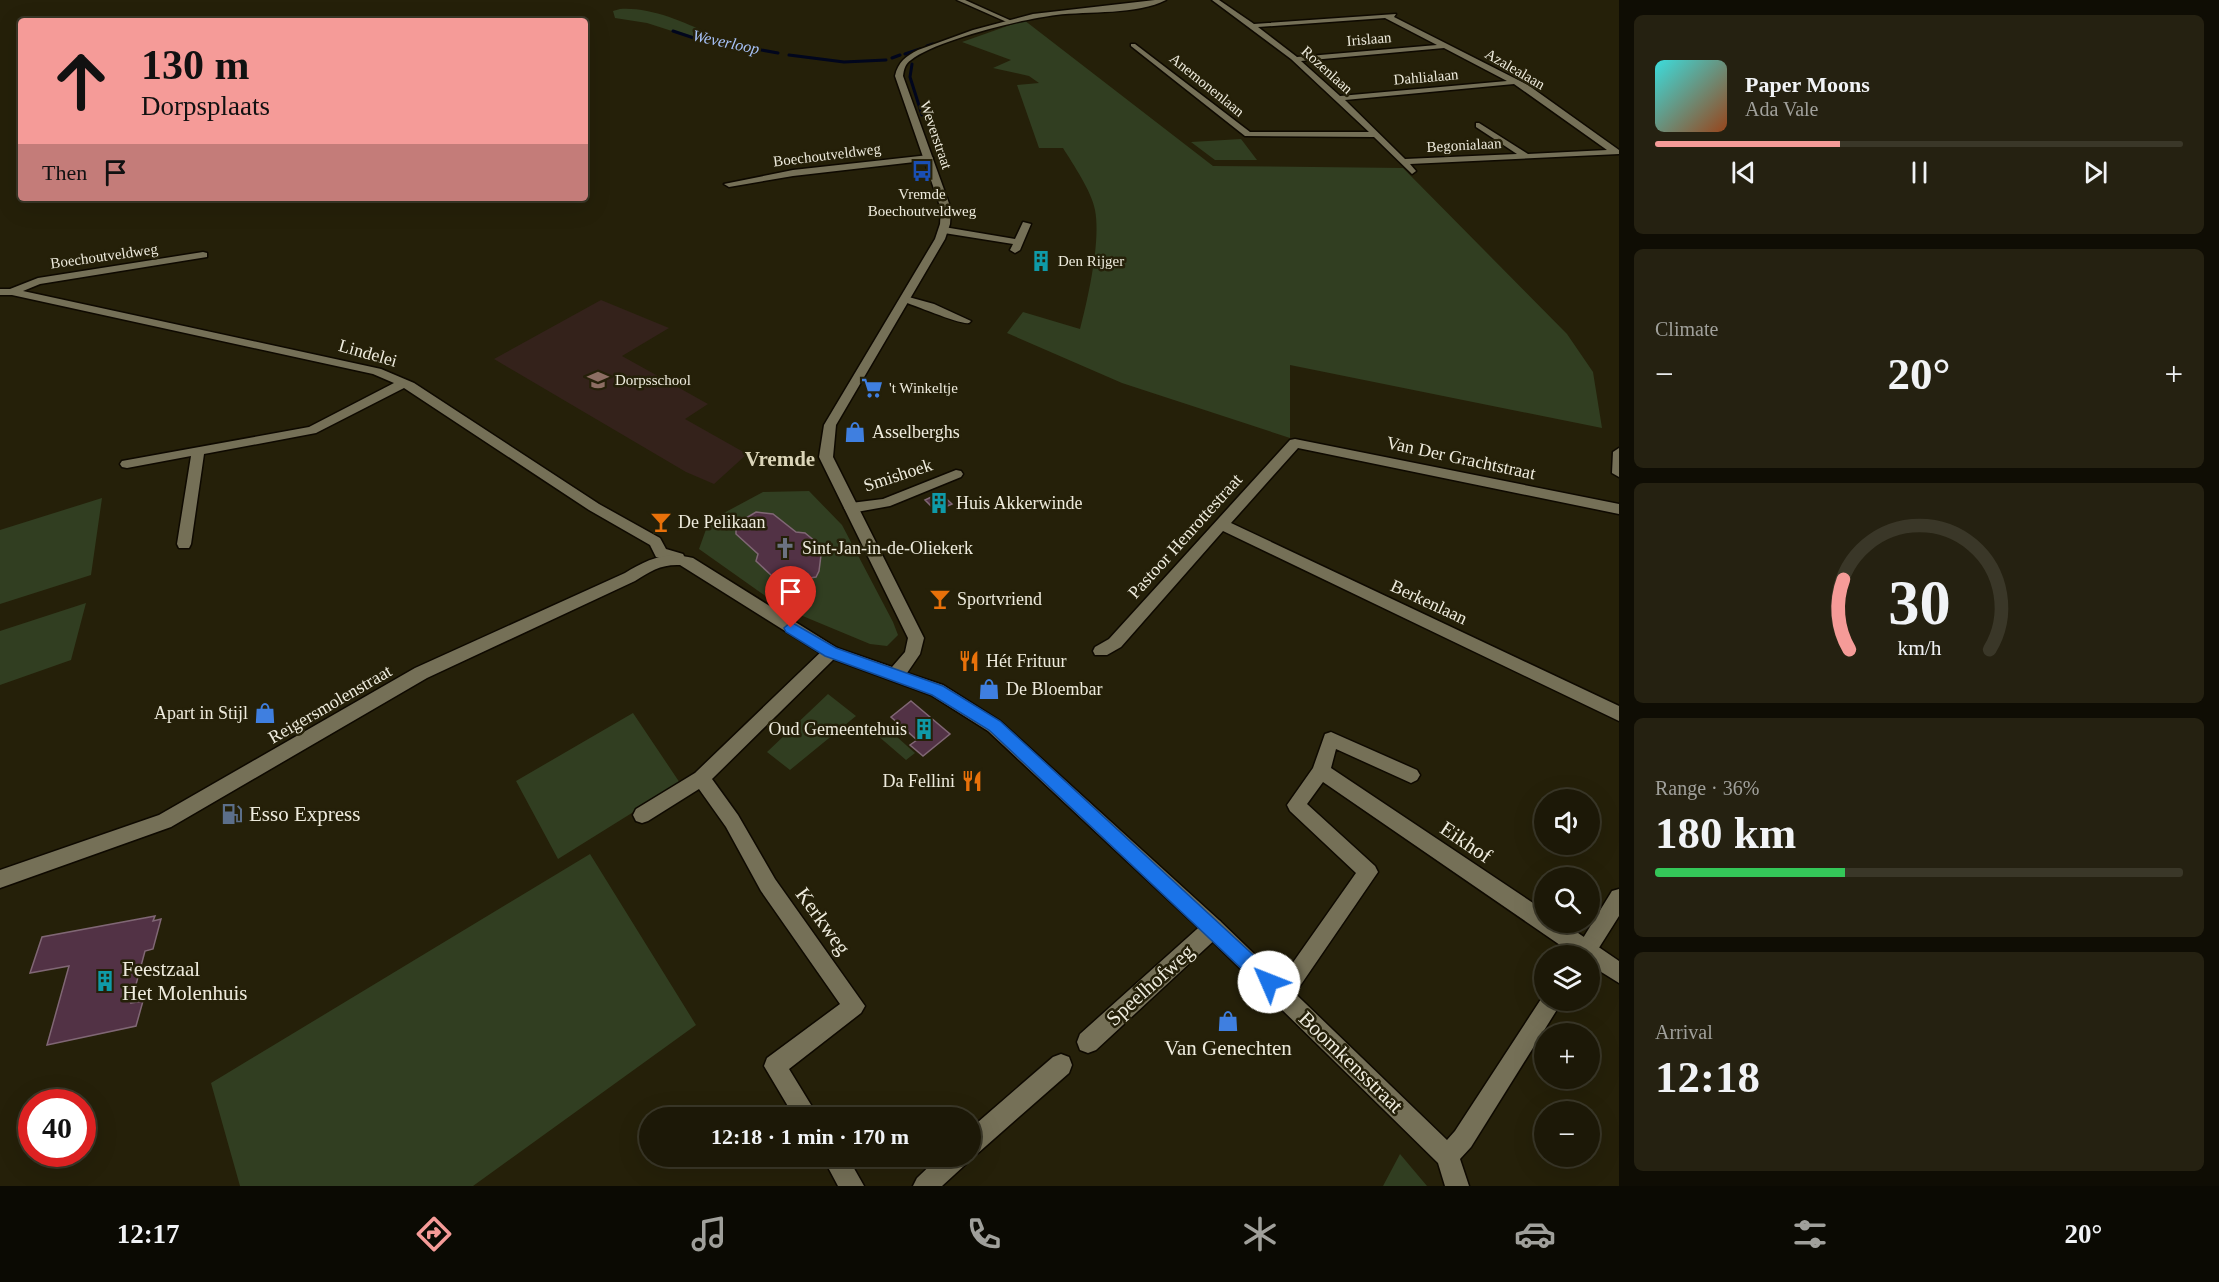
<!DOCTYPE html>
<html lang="en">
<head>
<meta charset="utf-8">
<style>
  :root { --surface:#1c1807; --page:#252111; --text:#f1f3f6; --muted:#a0a09b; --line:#3a3728; --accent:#f59b98 }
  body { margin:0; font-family:"Times New Roman",serif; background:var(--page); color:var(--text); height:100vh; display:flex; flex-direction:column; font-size:22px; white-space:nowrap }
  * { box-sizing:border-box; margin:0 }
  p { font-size:20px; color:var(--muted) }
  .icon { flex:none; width:33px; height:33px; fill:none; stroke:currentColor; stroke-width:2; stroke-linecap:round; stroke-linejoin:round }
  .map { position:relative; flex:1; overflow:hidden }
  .side { display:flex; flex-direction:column; gap:15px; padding:15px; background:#0f0d04; width:600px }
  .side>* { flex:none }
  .top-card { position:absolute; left:18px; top:18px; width:570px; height:183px; border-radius:6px; box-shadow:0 6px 24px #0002,0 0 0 2px var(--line); background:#f59b98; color:#111; overflow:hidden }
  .tools { position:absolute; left:1534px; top:789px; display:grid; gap:12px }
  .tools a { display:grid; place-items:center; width:66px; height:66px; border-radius:50%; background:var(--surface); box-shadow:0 6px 24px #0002,0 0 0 2px var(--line); font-size:30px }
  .speed { position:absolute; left:18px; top:1089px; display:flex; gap:12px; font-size:30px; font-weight:700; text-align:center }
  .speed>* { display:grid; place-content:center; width:78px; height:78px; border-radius:50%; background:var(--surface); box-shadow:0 6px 24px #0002,0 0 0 2px var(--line); line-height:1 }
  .speed .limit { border:9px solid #d22; background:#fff; color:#111 }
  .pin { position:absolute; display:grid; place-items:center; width:51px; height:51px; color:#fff; margin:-62px -26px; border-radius:50% 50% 50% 0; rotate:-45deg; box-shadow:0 0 6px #0007 }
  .pin .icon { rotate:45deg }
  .me { position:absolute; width:66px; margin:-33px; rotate:314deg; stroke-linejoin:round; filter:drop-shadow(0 0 4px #0008) }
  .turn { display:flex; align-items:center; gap:21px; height:126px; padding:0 24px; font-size:27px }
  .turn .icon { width:78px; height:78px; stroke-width:2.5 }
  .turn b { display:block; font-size:42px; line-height:51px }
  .then { display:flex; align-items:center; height:57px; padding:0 24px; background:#0003; gap:12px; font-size:22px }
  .big { font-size:45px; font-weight:700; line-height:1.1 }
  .side .card { flex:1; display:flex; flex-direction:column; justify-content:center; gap:9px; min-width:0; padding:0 21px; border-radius:9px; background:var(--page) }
  .side .dial { align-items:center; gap:0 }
  .dial svg { height:156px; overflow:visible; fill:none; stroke:var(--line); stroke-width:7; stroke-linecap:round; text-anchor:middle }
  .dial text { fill:var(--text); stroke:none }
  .song { display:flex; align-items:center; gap:18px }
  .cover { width:72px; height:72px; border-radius:9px; background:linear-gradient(135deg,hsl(180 70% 55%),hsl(20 70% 35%)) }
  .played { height:6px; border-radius:3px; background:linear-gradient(90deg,var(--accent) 35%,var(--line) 35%) }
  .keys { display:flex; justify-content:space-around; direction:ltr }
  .heat { display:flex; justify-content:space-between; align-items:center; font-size:33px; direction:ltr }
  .charge { height:9px; border-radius:4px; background:linear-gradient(90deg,#34c759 36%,var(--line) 0) }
  .trip { position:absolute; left:639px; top:1107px; width:342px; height:60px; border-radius:30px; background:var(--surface); box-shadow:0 6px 24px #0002,0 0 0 2px var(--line); font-weight:700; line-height:60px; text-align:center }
  .menu { display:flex; height:96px; justify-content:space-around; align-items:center; background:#0b0a03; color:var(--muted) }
  .menu .icon { width:42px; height:42px }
  .menu .selected { color:var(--accent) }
  .menu b { font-size:27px; color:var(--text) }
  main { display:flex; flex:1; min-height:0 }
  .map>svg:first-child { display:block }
  .education { fill:#34221b }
  .green { fill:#313e21 }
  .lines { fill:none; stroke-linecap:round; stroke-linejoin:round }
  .stream { stroke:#01061d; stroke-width:3 }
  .building { fill:#523245; stroke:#806775; stroke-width:1.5 }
  .street-casing { stroke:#0e0900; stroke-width:3 }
  .secondary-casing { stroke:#0e0900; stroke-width:3 }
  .street { fill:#757057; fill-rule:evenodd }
  .secondary { fill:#757057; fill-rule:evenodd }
  .route { fill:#1a73e8; stroke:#114b97; stroke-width:1.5 }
  .labels { text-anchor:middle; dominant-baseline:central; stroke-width:5; stroke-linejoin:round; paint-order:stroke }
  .far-street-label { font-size:15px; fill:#eeebdd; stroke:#252009 }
  .far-poi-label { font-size:15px; fill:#eeebdd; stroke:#252009; text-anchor:start }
  .far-water-label { font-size:16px; font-style:italic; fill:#a7c2f9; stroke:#252009 }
  .street-label { font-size:18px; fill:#eeebdd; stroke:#252009 }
  .poi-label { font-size:18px; fill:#eeebdd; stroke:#252009; text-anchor:start }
  .quarter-label { font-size:21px; font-weight:bold; fill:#dbd5b9; stroke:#252009 }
  .near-poi-label { font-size:21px; fill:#eeebdd; stroke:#252009; text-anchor:start }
  .near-street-label { font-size:21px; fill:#eeebdd; stroke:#252009 }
</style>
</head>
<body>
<main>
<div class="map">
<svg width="1619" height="1186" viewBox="0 0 1619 1186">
  <rect width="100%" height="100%" fill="#252009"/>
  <path class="education" d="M601,300L669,328L622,356L708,404L685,419L747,454L714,484L686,472L494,359Z"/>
  <path class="green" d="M620,9C649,7 683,21 709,34L701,38L781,53L700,40L647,23L615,18L613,11Z
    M1024,20L1213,166L1403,168L1567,334L1593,372L1602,428L1290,365V438L1122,383L1007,333L1023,312L1080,329C1088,298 1101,241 1095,210C1092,192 1073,164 1063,148H1039L1017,85L1039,83L1029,76L993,68L1011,60L962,42Z
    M1241,139L1257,160H1215L1191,142Z
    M809,491L842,525L893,622L898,635L887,646L870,644L781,607L699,549L709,521L763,492Z
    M102,498L91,575L0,604V530Z
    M86,603L71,660L0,685V631Z
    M828,694L856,716L790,770L767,752Z
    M633,713L680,783L558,859L516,781Z
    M879,721L915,753L906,760L870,729Z
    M590,854L696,1025L473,1186H240L211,1083Z
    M1400,1154L1427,1186H1383Z"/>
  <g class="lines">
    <path class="stream" d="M673,31L694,38L778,53
      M927,46L933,44
      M905,54L920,49
      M789,55L844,62L886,60
      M892,58L900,55
      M912,64L910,77L922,115"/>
  </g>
  <path class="building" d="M940,493L952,504L936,511L925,500Z
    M756,512L773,514L796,532L805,533L822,547L819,571L816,577L803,579L794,575L772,576L756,561L758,554L736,534V524Z
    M911,701L950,734L923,756L910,745L917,740L891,717Z
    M155,916L153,921L161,919L153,949L145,951L131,1003L143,1001L136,1026L47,1045L69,966L30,973L42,937Z"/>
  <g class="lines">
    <defs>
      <path id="street" d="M957,0H965L1014,22L1009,23Z
        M1212,0H1219L1254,24L1396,14L1394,17L1528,85L1619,150V154L1410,164L1416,171L1412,174L1374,137L1245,136L1131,46V44H1135L1250,132H1369L1291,59ZM1385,18L1437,45L1297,57L1258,27ZM1444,48L1507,81L1340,96L1301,61ZM1514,84L1607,150L1528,154L1479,123H1476V127L1517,154L1405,159L1345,100Z
        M929,155L933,158L932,160L793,176L729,187L724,184L793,170Z
        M1023,222L1031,224L1020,250L1015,253L1010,250L1013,244L944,233L939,230L944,227L1015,239Z
        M203,252L207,253V257L40,284L23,291L381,369L414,383L599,504L660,538L666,549L683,554L685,558L683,562L678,563L656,557L650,545L589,510L404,388L316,433L204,454L191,544L189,548H179L177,544L191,456L127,468L122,467L120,464L122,461L309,427L394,383L373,374L12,295H0V289H10L38,278Z
        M905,296L934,304L971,321L969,323C960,325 915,305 901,301L900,299Z
        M1295,439L1619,504V514L1298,448L1231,523L1619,706V721L1223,531L1121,647L1107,655H1095L1093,651L1095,647L1109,639L1290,440Z
        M1619,448V477L1612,473L1613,452Z
        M956,470L961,471L963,474L961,477L890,506L851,513L844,508L851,503L883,499Z
        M831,646L837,648L839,652L837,656L712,779L738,815L775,879L865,1006L861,1013L789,1069L819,1118H795L764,1066L767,1058L840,1004L761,891L726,827L699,789L648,821L642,823L636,821L633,815L636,809L695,773L825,648Z
        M1331,732L1417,770L1420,775L1417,780L1411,783L1336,749L1331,768L1545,911V922H1562L1619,961V983L1590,965V956H1576L1323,782L1307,804L1375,866L1378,872L1289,1002L1282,1005L1275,1002L1272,995L1275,988L1356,873L1290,811L1287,805L1313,768L1325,734Z
        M1213,918L1220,921L1223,928L1220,935L1096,1050L1088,1053L1080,1050L1077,1042L1080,1034L1206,921Z
        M1061,1054L1069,1057L1072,1065L1069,1073L978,1153L970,1156V1129L1053,1057Z
        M822,1156H847L864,1186H838Z
        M940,1156H969L966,1164L942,1186H913L917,1178Z"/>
      <path id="secondary" d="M1155,0H1166C1138,15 1088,11 1056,15C1023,19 936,40 911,60C905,64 904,69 903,76L951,209L950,224L945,239L836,425L833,457L924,638L920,654L907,673L943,685L1000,721L1220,921L1447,1140L1455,1131L1545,993V1000H1563L1471,1147L1460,1159L1469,1186H1445L1438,1163L1206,935L988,731L931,695L825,656L680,565C662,564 650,571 635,581L427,678L171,827L0,888V870L159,815L415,668L625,573C647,559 667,551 693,558L837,648L892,667L905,652L908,638L819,457L824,425L935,239L940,224L941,209L895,76C898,62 906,56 918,50L973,30L1033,14Z
        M1619,889V916L1590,962V956H1572L1612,891Z"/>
    </defs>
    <use href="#street" class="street-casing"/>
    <use href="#secondary" class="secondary-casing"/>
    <use href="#street" class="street"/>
    <use href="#secondary" class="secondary"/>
  </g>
  <path class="route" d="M791,622L836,648L943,686L1000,721L1275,975L1278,982L1275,988L1269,991L1262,988L989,730L932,695L825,656L786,632L784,628Z"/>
  <defs>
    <symbol id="bus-bare" viewBox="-9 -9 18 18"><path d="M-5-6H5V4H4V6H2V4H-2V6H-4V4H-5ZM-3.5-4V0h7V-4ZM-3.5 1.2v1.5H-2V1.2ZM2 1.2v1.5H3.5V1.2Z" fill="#1a4fb4" stroke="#252009" stroke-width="2.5" paint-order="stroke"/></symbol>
    <symbol id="building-bare" viewBox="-9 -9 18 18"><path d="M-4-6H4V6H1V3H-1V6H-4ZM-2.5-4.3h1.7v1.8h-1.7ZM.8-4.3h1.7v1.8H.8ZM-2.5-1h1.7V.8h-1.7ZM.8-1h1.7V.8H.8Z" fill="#0f9aa8" stroke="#252009" stroke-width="2.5" paint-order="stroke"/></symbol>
    <symbol id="school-bare" viewBox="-9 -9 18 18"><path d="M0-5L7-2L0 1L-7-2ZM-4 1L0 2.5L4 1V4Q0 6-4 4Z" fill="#8d6e63" stroke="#252009" stroke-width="2.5" paint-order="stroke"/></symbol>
    <symbol id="supermarket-bare" viewBox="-9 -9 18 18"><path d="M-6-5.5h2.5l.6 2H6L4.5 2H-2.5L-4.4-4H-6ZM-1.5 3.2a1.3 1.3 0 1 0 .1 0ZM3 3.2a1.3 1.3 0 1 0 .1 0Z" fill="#3f7fe0" stroke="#252009" stroke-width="2.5" paint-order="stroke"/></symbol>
    <symbol id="shop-bare" viewBox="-9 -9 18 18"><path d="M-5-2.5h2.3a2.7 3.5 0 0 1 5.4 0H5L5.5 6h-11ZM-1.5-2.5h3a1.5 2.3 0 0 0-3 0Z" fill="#3f7fe0" stroke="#252009" stroke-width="2.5" paint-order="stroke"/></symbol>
    <symbol id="bar-bare" viewBox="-9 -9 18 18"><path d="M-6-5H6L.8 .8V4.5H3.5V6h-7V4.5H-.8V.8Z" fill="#e8710a" stroke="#252009" stroke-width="2.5" paint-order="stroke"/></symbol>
    <symbol id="church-bare" viewBox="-9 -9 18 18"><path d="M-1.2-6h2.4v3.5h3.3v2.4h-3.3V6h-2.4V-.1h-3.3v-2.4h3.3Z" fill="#6b7280" stroke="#252009" stroke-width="2.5" paint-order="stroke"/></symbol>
    <symbol id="restaurant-bare" viewBox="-9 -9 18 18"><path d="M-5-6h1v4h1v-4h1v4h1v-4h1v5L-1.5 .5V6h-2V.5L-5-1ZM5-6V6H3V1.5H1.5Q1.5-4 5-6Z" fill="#e8710a" stroke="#252009" stroke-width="2.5" paint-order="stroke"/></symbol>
    <symbol id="fuel-bare" viewBox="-9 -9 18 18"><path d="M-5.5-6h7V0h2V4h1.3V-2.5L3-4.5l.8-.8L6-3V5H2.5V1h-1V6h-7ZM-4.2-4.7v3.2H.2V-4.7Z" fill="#5c6f8a" stroke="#252009" stroke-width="2.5" paint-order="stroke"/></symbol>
  </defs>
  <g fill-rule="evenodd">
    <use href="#bus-bare" x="907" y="156" width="30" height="30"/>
    <use href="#building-bare" x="1026" y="246" width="30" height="30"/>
    <use href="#school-bare" x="583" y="365" width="30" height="30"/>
    <use href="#supermarket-bare" x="857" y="373" width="30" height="30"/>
    <use href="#shop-bare" x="840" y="417" width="30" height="30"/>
    <use href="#building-bare" x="924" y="488" width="30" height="30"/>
    <use href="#bar-bare" x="646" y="507" width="30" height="30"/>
    <use href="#church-bare" x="770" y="533" width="30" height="30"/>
    <use href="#bar-bare" x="925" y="584" width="30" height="30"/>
    <use href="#restaurant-bare" x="954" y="646" width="30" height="30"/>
    <use href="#shop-bare" x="974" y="674" width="30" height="30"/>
    <use href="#shop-bare" x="250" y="698" width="30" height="30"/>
    <use href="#building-bare" x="909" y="714" width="30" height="30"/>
    <use href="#restaurant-bare" x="957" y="766" width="30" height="30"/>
    <use href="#fuel-bare" x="217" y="799" width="30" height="30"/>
    <use href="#building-bare" x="90" y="966" width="30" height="30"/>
    <use href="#shop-bare" x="1213" y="1006" width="30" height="30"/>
  </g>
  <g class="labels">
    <g class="far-street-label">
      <text transform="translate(1369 39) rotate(-5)">Irislaan</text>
      <text transform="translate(1515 69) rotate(30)">Azalealaan</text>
      <text transform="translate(1327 70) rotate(42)">Rozenlaan</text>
      <text transform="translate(1426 77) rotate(-5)">Dahlialaan</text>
      <text transform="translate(1207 85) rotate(39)">Anemonenlaan</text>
      <text transform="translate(936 135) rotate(71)">Weverstraat</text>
      <text transform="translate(1464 145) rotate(-3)">Begonialaan</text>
      <text transform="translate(827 155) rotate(-7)">Boechoutveldweg</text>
      <text transform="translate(104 256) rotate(-8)">Boechoutveldweg</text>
    </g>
    <g class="far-poi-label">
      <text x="922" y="194" text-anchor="middle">Vremde<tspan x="922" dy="17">Boechoutveldweg</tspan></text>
      <text x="1058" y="261">Den Rijger</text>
      <text x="615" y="380">Dorpsschool</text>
      <text x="889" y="388">'t Winkeltje</text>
    </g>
    <g class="far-water-label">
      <text transform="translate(726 42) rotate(12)">Weverloop</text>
    </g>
    <g class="street-label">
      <text transform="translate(368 353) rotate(16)">Lindelei</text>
      <text transform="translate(1461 458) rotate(12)">Van Der Grachtstraat</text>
      <text transform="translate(898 475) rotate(-18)">Smishoek</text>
      <text transform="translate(1185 536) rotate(-48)">Pastoor Henrottestraat</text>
      <text transform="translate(1429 602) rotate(25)">Berkenlaan</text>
      <text transform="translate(330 704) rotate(-30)">Reigersmolenstraat</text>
    </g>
    <g class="poi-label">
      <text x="872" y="432">Asselberghs</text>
      <text x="956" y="503">Huis Akkerwinde</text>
      <text x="678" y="522">De Pelikaan</text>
      <text x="802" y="548">Sint-Jan-in-de-Oliekerk</text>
      <text x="957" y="599">Sportvriend</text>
      <text x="986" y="661">Hét Frituur</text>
      <text x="1006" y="689">De Bloembar</text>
      <text x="248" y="713" text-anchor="end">Apart in Stijl</text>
      <text x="907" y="729" text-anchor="end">Oud Gemeentehuis</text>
      <text x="955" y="781" text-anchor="end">Da Fellini</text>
    </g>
    <g class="quarter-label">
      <text x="780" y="459">Vremde</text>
    </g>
    <g class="near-poi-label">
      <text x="249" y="814">Esso Express</text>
      <text x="122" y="969">Feestzaal<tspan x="122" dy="24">Het Molenhuis</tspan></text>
      <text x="1228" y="1048" text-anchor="middle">Van Genechten</text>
    </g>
    <g class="near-street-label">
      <text transform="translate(1466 842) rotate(34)">Eikhof</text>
      <text transform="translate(823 921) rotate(54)">Kerkweg</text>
      <text transform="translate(1150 985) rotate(-42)">Speelhofweg</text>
      <text transform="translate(1351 1062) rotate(44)">Boomkensstraat</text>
    </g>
  </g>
</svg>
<div class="tools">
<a><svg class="icon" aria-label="sound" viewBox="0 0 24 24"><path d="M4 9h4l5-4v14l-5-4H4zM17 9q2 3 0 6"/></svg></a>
<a><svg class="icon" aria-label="search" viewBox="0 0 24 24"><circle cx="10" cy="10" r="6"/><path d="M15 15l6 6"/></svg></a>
<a><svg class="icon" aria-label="layers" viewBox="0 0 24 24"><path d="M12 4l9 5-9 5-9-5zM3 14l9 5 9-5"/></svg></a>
<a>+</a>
<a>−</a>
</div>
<div class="speed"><div class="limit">40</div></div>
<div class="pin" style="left:791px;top:628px;background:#d93025"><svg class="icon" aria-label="arrive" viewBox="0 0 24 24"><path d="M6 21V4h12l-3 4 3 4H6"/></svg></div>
<svg class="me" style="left:1269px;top:982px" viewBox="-20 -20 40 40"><circle r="19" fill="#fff"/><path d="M0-13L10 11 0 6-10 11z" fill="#1a73e8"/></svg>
<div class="trip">12:18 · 1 min · 170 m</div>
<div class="top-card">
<div class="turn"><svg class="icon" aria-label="ahead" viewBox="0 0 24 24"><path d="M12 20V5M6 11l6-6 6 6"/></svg><div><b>130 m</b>Dorpsplaats</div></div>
<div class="then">Then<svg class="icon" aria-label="arrive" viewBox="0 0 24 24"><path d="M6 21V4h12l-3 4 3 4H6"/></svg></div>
</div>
</div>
<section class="side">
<div class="card">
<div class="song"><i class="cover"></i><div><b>Paper Moons</b><p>Ada Vale</p></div></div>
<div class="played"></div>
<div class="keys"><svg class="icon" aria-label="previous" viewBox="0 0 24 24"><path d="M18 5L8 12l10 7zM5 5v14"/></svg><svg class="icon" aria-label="pause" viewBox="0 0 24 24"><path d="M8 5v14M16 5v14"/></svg><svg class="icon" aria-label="next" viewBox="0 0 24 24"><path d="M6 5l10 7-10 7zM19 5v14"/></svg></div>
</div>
<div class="card"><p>Climate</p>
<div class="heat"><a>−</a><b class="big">20°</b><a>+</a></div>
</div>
<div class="card dial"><svg viewBox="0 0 100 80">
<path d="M14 69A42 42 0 1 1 86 69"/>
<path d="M14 69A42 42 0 0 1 11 33" stroke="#f59b98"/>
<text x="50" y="56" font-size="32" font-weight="700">30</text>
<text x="50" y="72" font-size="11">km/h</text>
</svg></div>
<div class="card"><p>Range · 36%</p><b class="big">180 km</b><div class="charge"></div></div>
<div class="card"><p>Arrival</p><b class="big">12:18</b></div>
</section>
</main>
<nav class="menu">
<b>12:17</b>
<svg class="icon selected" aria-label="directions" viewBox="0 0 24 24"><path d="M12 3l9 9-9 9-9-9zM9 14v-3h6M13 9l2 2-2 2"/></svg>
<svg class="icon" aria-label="music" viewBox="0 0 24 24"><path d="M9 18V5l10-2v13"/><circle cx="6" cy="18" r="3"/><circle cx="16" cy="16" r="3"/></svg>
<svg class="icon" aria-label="phone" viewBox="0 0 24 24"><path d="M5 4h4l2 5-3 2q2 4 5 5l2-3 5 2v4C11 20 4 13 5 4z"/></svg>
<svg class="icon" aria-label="climate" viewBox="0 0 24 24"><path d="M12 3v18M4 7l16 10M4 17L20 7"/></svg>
<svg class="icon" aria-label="car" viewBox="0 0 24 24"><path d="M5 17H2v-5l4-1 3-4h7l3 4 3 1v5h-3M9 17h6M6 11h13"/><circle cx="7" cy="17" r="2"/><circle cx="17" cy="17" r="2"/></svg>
<svg class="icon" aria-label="filters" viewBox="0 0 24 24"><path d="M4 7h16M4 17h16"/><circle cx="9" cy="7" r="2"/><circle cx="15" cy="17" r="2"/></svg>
<b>20°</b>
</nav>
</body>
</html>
